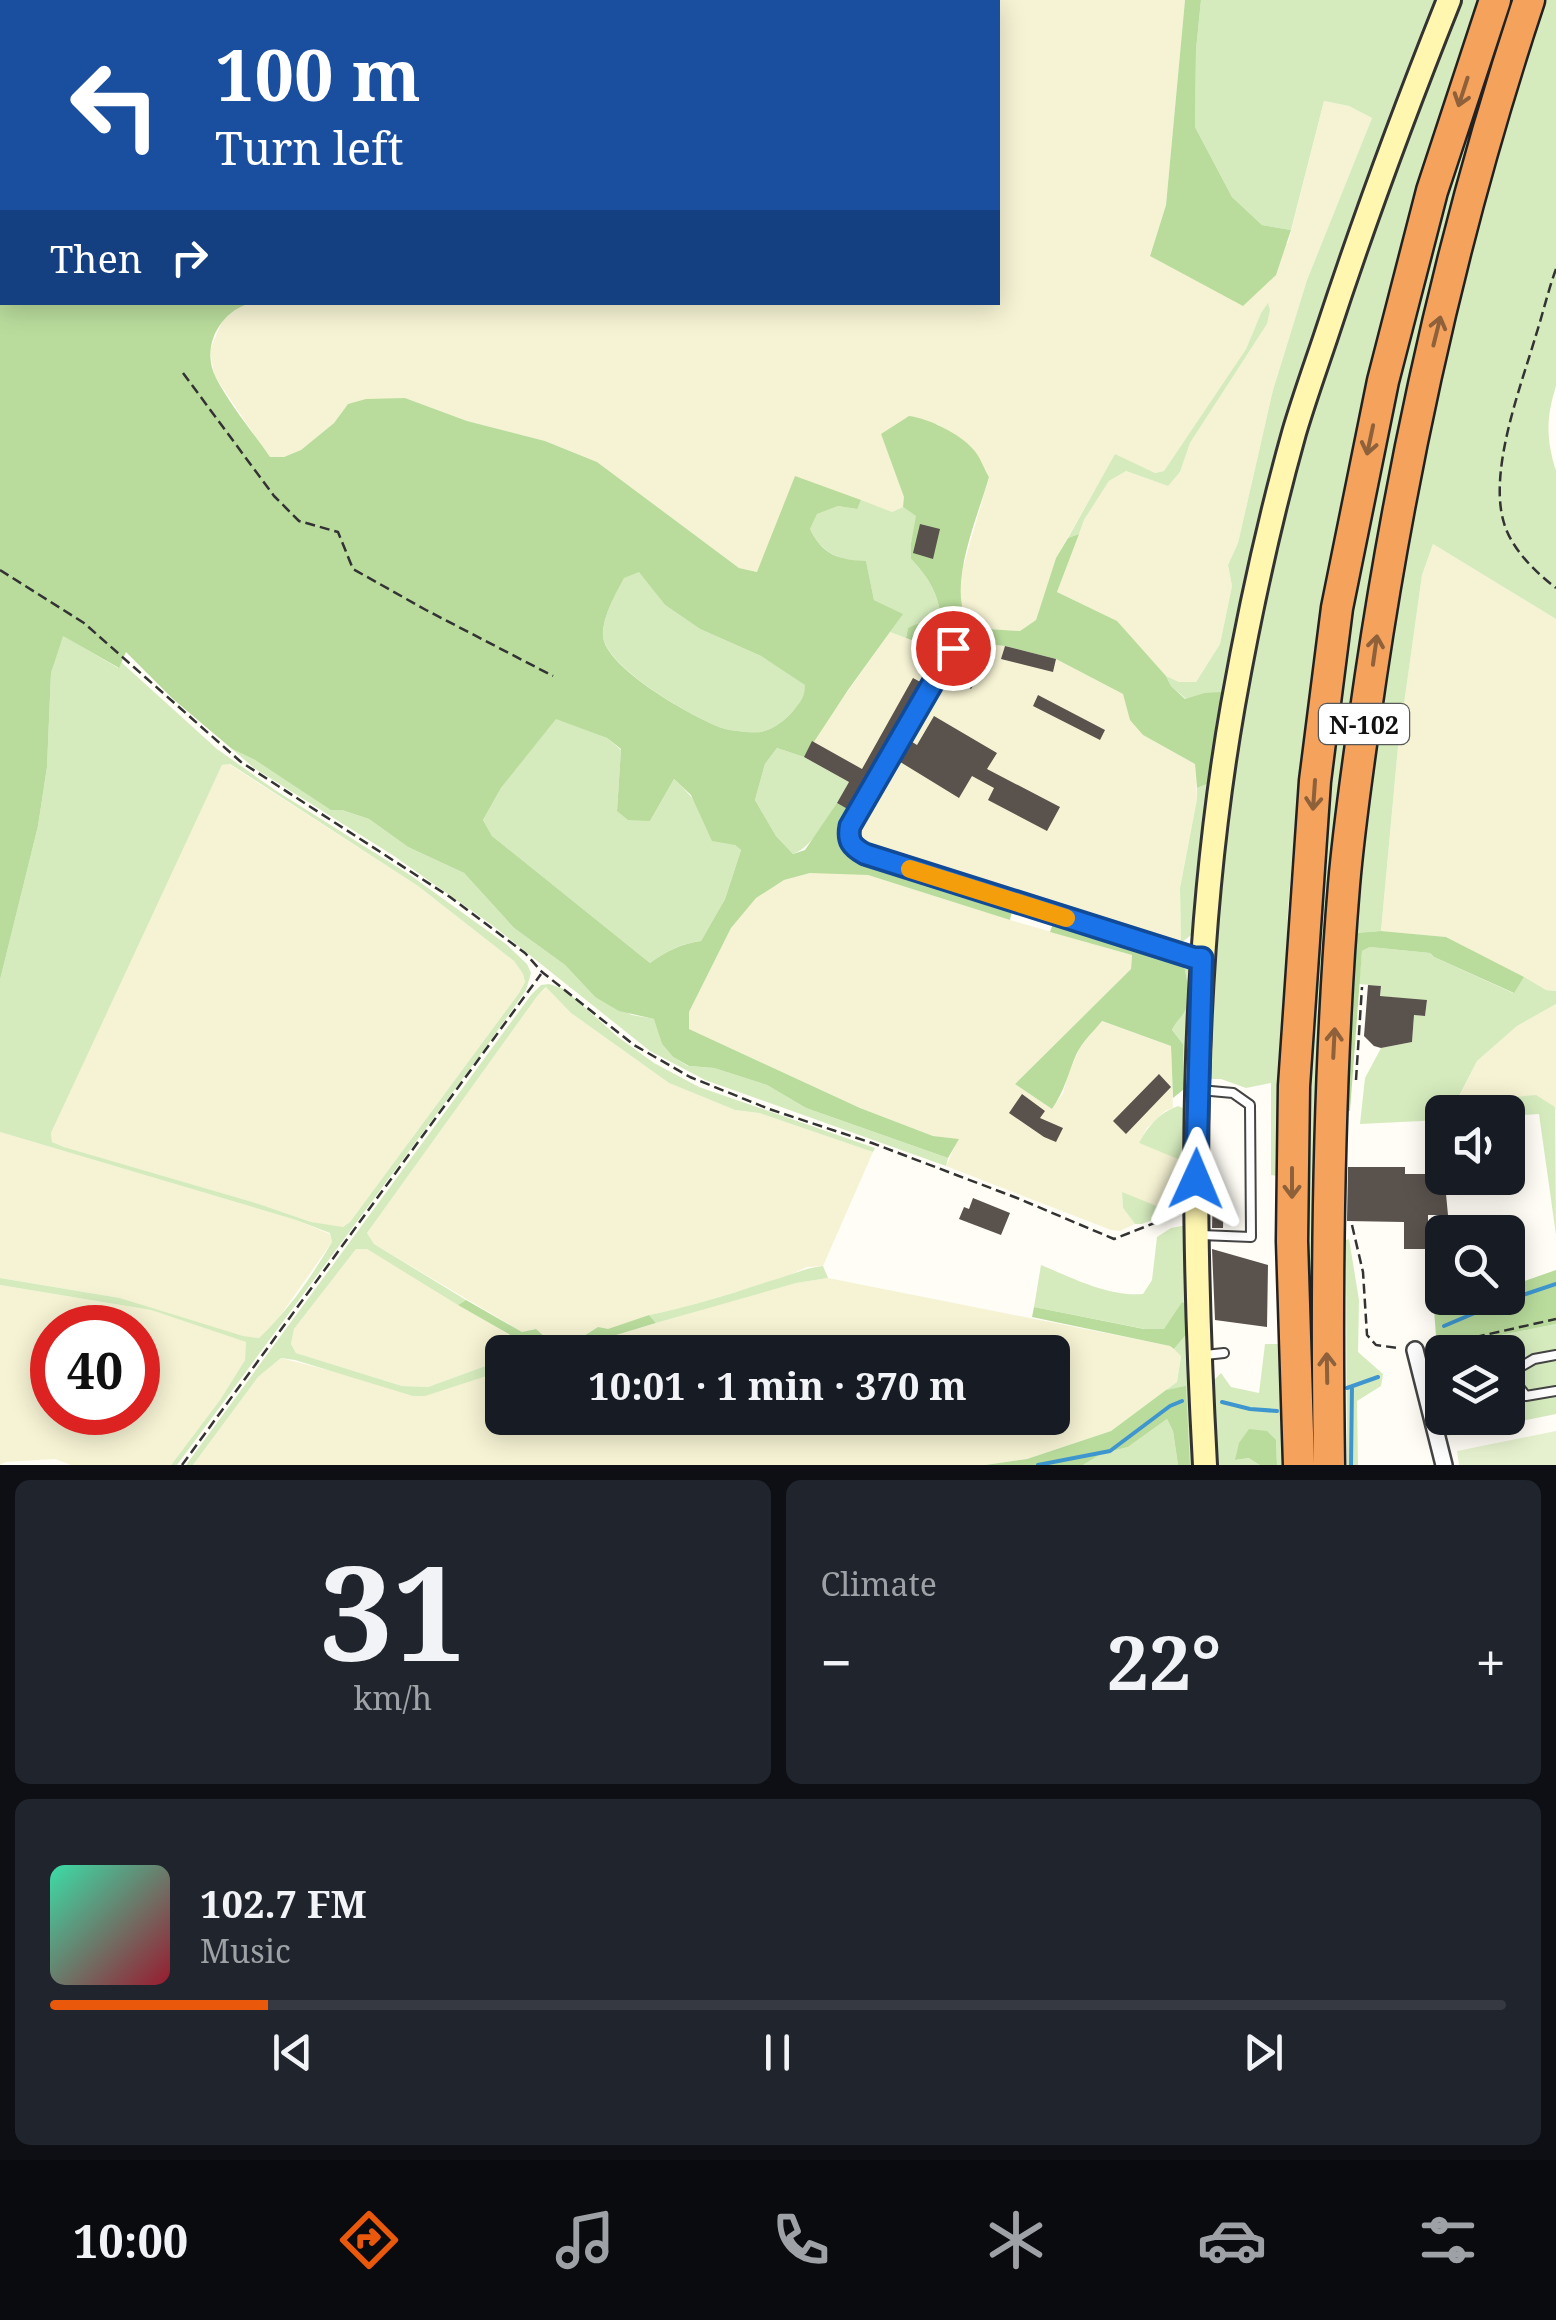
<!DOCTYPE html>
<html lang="en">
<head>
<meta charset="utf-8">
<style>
  :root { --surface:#171b24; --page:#20242c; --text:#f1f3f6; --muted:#9ea1a6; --line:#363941; --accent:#ea580c }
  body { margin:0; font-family:"Noto Serif",serif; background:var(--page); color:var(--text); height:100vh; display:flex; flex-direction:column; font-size:38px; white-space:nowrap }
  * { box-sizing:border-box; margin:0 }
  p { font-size:32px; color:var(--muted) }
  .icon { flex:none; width:55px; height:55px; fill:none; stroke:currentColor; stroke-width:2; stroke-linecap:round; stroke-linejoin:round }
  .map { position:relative; height:1465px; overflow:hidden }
  .side { display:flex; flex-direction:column; gap:15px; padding:15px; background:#0d0f14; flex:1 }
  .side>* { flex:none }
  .banner { position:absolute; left:0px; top:0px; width:1000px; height:305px; box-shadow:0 5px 25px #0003; background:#1a4fa0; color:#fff; overflow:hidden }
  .buttons { position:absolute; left:1425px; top:1095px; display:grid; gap:20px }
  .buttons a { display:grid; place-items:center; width:100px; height:100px; border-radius:15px; background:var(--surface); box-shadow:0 5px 25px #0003; font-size:50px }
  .speed { position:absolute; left:30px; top:1305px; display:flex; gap:20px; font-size:50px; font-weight:700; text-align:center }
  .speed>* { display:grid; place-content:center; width:130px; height:130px; border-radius:50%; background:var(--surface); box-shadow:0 5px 25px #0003; line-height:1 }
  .speed .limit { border:15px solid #d22; background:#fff; color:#111 }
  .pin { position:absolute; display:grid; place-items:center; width:85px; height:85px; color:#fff; margin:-42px; border:5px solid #fff; border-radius:50%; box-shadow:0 2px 10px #0007 }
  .me { position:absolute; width:110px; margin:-55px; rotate:1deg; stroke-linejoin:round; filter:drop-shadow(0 0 8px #0008) }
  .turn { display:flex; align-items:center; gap:35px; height:210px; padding:0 50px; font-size:45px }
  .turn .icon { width:130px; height:130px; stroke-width:2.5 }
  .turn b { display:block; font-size:70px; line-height:85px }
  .then { display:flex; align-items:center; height:95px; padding:0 50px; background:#0003; gap:20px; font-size:38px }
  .big { font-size:75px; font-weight:700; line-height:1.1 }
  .side .card { flex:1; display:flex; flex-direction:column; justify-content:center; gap:15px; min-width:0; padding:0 35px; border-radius:15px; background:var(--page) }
  .side .dial { align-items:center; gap:0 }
  .dial b { font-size:130px; line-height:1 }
  .song { display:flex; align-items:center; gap:30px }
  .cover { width:120px; height:120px; border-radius:15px; background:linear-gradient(135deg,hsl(160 70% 55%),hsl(350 70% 35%)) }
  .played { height:10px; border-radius:5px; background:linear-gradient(90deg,var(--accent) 15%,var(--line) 15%) }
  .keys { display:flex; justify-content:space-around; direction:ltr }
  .heat { display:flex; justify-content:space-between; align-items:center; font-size:55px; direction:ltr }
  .side .tiles { flex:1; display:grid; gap:15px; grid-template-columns:1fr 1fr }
  .card:last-child { grid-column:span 2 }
  .trip { position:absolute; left:485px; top:1335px; width:585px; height:100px; border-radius:15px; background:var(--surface); box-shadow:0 5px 25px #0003; font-weight:700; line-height:100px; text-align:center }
  .tab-bar { display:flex; height:160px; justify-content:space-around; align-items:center; background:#090b0e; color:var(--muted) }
  .tab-bar .icon { width:70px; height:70px }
  .tab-bar .current { color:var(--accent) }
  .tab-bar b { font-size:45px; color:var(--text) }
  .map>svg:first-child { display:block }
  .farmland { fill:#f6f3d4; fill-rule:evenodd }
  .green { fill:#d5ebbd; fill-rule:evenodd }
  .forest { fill:#b9dc9c; fill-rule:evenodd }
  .pitch { fill:#e6f2cf }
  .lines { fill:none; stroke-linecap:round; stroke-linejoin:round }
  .stream { stroke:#3f96cf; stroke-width:4 }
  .building { fill:#5a524d }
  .lane-casing { stroke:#444; stroke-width:12 }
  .street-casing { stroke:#444; stroke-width:20 }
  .secondary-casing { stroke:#333; stroke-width:28 }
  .highway-casing { stroke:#222; stroke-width:35 }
  .path { stroke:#333; stroke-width:2.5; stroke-dasharray:10 5; stroke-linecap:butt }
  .lane { stroke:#fff; stroke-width:8 }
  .street { stroke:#fff; stroke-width:15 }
  .secondary { stroke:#fff6b0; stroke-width:22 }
  .highway { stroke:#f5a25d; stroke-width:30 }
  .oneway { stroke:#8e613b }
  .route-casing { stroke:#114b97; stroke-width:25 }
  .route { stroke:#1a73e8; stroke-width:18 }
  .slow { stroke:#f59e0b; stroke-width:18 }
  .labels { text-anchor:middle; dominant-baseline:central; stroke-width:10; stroke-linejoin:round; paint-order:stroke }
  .shield { fill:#fff; stroke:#585858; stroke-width:2.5 }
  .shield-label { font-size:25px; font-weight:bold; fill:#111 }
</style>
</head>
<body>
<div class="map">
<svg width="1556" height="1465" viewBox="0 0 1556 1465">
  <rect width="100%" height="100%" fill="#fffdf5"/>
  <path class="farmland" d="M715,0H1185L1166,205L1150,255L1288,243L1324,101L1349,106L1372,118L1307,280L1273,390L1238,543L1228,565L1232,586L1220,644L1196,682H1179L1166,676L1116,621L1057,592L1084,520L1109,481L1126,471L1168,486L1180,472L1190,443L1267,324L1261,313L1246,349L1164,471L1155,473L1115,455L1056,558L1036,620L1020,631L988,629L965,617L960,604L959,581L989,477L973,449L937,424L881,434L905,497L903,507L758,572L739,568L597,462L545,441L467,421L405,398L348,404L334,423L301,450L284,457H269L214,375L210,350L223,319L242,305L251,303L998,302V2H692Z
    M1433,544L1556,619V991L1546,990L1446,937L1381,931L1398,747L1422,575Z
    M890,632L923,644L963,637L980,643L1005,646L1056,659L1123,694L1143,735L1195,764L1197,799L1180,888L1181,943L1168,945L914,866L870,851L860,843L854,830L861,817L837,803L848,782L804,757L812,741Z
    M229,764L418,886L514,961L523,974L525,982L519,993L350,1222L343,1227H334L311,1222L259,1204L64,1147L52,1142L51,1133L138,942L222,765Z
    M836,872L868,875L1010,920L1132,955L1131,969L1015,1084L1052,1109L1063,1093L1067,1078L1079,1049L1101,1021L1171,1046L1173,1108L1165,1111L1147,1128L1139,1143L1178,1158L1159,1208L1122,1193L1123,1208L1135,1224L1120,1231L1111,1230L946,1166L958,1139L933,1136L860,1108L689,1029V1012L731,928L756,897L784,880L810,873Z
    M547,987L571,1013L669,1083L735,1110L759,1113L873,1152L823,1266L807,1267L783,1278L679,1309L649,1315L607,1330L598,1327L576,1341L556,1347L536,1329L522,1332L374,1244L367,1233L538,995Z
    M1556,1004V1112L1555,1106L1456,1103L1477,1061L1517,1026Z
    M0,1132L296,1220L330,1234L332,1242L273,1326L259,1338L243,1337L120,1298L0,1278Z
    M356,1249H367L513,1337L505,1352H502V1360L428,1387L402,1386L296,1353L291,1344L294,1329Z
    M828,1278L1171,1346L1181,1355L1177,1382L1111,1431L1027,1459L985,1465H193L258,1377L281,1358L425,1395L502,1371V1418H1052V1352H560L740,1298L796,1283Z
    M0,1285L151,1310L247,1342L245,1360L220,1400L171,1465H71L55,1459L5,1462L0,1465ZM52,1328H138V1412H52Z"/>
  <path class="green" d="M0,0H65L67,2H2V206L0,205Z
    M1201,0H1442L1375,175L1221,732L1214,728L1204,693L1186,699L1171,686L1166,676L1179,682H1196L1220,644L1232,586L1228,565L1238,543L1273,390L1307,280L1372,118L1349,106L1324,101L1291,230L1262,225L1232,197L1195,127L1196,50Z
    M1457,0H1480L1430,147L1368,380L1343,496L1319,638L1298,788L1288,909L1278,1176L1271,1175V1083L1246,1088L1221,1079H1204L1216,896L1252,649L1300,448L1335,334Z
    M1505,0H1515L1427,312L1397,440L1371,580L1337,857L1320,1465H1308L1304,1351L1312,904L1353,569L1421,270Z
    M1543,0H1556V386C1546,418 1546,439 1556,471V619L1433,544L1422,575L1398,747L1381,931L1355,933C1360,878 1363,822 1370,767C1405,508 1459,248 1543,0Z
    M1268,303L1270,310L1267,324L1190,443L1180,472L1168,486L1126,471L1109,481L1084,520L1079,534L1068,538L1115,454L1155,473L1164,471L1246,349L1261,313Z
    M861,500L892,512L903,507L917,516L911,543V559C928,577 937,591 941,616C931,625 920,620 908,628L906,638L890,632L902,614L874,600L866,562C840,560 822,554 810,529L817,514L838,506L856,509Z
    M639,571L665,605L700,629L761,656L806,685C805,697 800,702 793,711C786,720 772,730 761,732C750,733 732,731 722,728C694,718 606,668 603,636C602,618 616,593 623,578Z
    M62,635L118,668L121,662L217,749L275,790L410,875L506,944L527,964L531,973L526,990L486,1047L177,1465H171L220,1400L245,1360L246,1342L151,1310L0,1285V1278L120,1298L243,1336L259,1338C288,1311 312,1276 332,1242L330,1233L296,1220L0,1132V980L38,826L47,767L51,673ZM230,764L418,886L514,961L523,974L525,982L519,993L350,1222L343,1227L311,1222L259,1204L64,1147L52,1142L51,1133L222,765Z
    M556,718L607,738L621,750L617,810L650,821L674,779C698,801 715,829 741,850L725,899L701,941C680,944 666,951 650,963L492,836L483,820L501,788Z
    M777,748L804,757L849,782C837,803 816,846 793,854L776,836L755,800L765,764Z
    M232,749L255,760L331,809L342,810L369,819L408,847L464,873L514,928L565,965L595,997L632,1015L655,1019L662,1044L673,1057L688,1066L714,1068L767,1085L806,1108L948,1158L946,1166L705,1080L650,1051L492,925L394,856L254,768Z
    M1215,781L1199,929L1181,943L1180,888L1197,799V788Z
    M1370,947L1430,953L1434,957L1513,993L1524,977L1546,990L1556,991V1004L1517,1026L1477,1061L1456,1102L1536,1095L1555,1107L1556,1235L1539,1114L1508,1116V1112H1442V1120L1360,1124L1365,1078L1381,1048L1412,1042L1414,1015L1425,1016L1427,1001L1380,996L1381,986L1359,984L1362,951Z
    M1183,961L1194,971L1189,1081L1183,1090V1044L1172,1030C1176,1021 1184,1016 1187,1007C1191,994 1186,975 1183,961Z
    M549,984L564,989L618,1037L654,1063L699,1087L875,1148L873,1152L759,1113L735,1110L669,1083L571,1013L546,987L538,995L367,1233L374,1244L466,1300L458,1305L367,1249H356L294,1329L291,1344L296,1353L402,1386L428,1387L502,1360V1371L425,1396H413L295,1360L281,1358L258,1377L193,1465H186L531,995L541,985Z
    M1178,1106L1188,1110L1187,1206L1142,1224H1135L1123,1208L1122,1192L1159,1207L1178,1159L1139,1143C1148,1126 1159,1113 1178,1106Z
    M1187,1225L1189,1304L1182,1302L1165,1329H1145L1034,1307L1041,1265C1073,1278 1108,1297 1143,1294L1152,1280L1157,1237L1171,1228Z
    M1349,1239L1359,1300L1358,1352L1383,1374L1381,1386L1357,1401L1358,1465H1347L1346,1240Z
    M823,1266L828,1278L796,1283L656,1323L649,1315C690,1307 730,1294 770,1281C789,1276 804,1268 823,1266Z
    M1556,1324V1414L1446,1436L1444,1418H1508V1352H1442V1401L1437,1348Z
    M1190,1330L1198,1465H1190L1186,1387L1166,1390L1177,1382L1181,1356L1174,1349Z
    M1265,1344H1280L1284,1465H1277L1276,1440L1236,1460L1249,1458L1261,1463L1260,1465H1214L1211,1383L1221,1373L1231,1387L1259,1393Z
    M1167,1419L1173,1431L1178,1465H1083L1101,1454L1128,1447Z"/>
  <path class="forest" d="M65,0H452L456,2H67Z
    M1185,0H1201L1196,50L1195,127L1232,197L1262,225L1291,230L1276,275L1243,306L1150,256L1166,205Z
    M0,205L2,206V302L251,303C220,311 200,347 216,378C230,405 252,431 270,457H284L301,450L334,423L348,404L366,399L405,398L467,421L545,441L597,462L739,568L757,572L795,476L861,500L857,509L838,506L817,514L810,529C822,555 840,560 866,561L874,600L903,614L848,690L804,757L777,748L765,764L755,800L776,836L793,854L805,850L837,803L848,809L843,838L852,853L867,861L1013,906L1010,920L868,875L810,873L784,880L756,898L731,928L689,1012V1029L860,1108L933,1136L959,1139L948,1158L806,1108L767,1085L714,1068L689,1066L673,1057L662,1044L654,1019L619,1011L595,997L565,965L514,928L464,873L408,847L369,819L342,810H331L255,760L232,749L173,699L126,652L119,668L63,636L51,673L47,767L38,826L0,980ZM639,572L665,605L700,629L761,656L805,685C805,697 800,702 793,711C786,720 772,730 761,732C750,733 732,731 722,728C694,718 605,668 603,636C602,618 616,593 624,578ZM556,719L607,738L621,749L617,811L628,820L650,821L674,779L691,795L712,841L735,845L741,850L725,899L701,941C681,944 666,951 650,963L492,836L483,820L501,788Z
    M909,416C928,418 960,434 973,449C980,456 984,469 989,477C978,516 950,579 965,616L988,629L1020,631L1036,620L1056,558L1068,538L1079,534L1057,592L1117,621L1166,676L1171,686L1185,699L1204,693L1222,692L1215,727L1221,732L1215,781L1197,788L1195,764L1143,735L1130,720L1123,694L1056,659L1005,646L980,643L963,637L923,644L906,638L908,628C920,620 931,625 941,616C937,591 928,577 911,559V543L916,516L903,507L904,497L881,434Z
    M1055,918L1183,961C1186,975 1191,994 1187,1007C1184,1016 1176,1021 1172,1030L1183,1044V1090L1173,1098L1171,1046L1102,1021C1093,1032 1082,1042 1076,1055C1068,1074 1064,1092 1052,1109L1015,1084L1131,969L1132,955L1050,932Z
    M1381,931L1446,937L1524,977L1514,993L1434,957L1430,953L1370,947L1362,951L1350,1111L1343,1109L1355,933Z
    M1556,1270V1324L1437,1348L1434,1310L1473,1298H1508V1287Z
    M466,1300L522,1332L536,1329L556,1347L576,1341L598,1327L608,1329L649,1315L656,1323L560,1352H505L512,1336L458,1305Z
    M1182,1302L1189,1304L1190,1330L1174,1349L1170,1346L1032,1317L1034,1307L1144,1329H1164Z
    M1186,1386L1190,1465H1178L1173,1431L1167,1419L1128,1447L1101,1454L1083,1465H985L1027,1459L1111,1431L1166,1390Z
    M1249,1429L1267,1431L1276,1440L1277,1465H1260L1249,1458L1235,1460L1239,1443Z"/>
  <path class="pitch" d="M1556,1431V1465H1459L1457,1451Z"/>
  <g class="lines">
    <path class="stream" d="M1444,1326L1496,1304L1556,1284
      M1347,1388L1378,1377
      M1222,1402L1250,1409L1277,1411
      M1038,1465L1110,1451L1170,1406L1182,1401
      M1351,1465L1352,1386"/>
  </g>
  <path class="building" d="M920,524L940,529L933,559L913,553Z
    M1005,646L1056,659L1053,672L1001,659Z
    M975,660L987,664L971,689L961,683Z
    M913,678L924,684L851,811L837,803L849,782L804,757L812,741L862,769Z
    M1038,695L1105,730L1100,740L1033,706Z
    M934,716L997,753L987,769L1060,807L1047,831L988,800L994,788L972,776L959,798L897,760L909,740L917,745Z
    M1368,985L1381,986L1380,996L1427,1000L1425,1016L1414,1015L1412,1042L1381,1048L1374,1046L1364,1036Z
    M1159,1074L1171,1087L1126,1134L1113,1121Z
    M1022,1094L1045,1111L1040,1118L1063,1128L1056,1142L1044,1137L1009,1113Z
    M1348,1167H1405V1174H1440V1193L1446,1194L1448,1215H1428V1249H1404V1222L1347,1221Z
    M1213,1193L1224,1194L1223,1228H1212Z
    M973,1198L1010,1213L1001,1235L959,1219L964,1207L969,1209Z
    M1212,1249L1268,1265L1267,1327L1215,1320Z"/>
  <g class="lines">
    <defs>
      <path id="lane" d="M953,648L851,826C847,841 852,847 865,855L1194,958H1202
        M1200,1090L1233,1093L1250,1105L1251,1237L1201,1235
        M1205,1355L1224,1353
        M1516,1383L1517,1369L1534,1359L1556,1355
        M1508,1387L1516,1383L1526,1396L1556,1391"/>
      <path id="street" d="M1415,1350L1444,1465"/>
      <path id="secondary" d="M1205,1465C1191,1212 1189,956 1233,705C1249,615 1269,522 1294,433C1304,399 1316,366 1327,333C1364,220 1405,110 1449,0"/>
      <path id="highway" d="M1299,1465L1292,1241L1294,1086L1315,781L1337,608L1383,381L1432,191L1495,0
        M1329,1465C1326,1271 1328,1078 1344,885C1350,815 1361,744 1371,675C1405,447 1456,219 1529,0"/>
    </defs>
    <use href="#lane" class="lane-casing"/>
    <use href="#street" class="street-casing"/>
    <use href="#secondary" class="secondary-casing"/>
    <use href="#highway" class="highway-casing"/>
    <path class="path" d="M1556,269C1548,291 1543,313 1536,335C1521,386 1488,471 1504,523C1511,548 1535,572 1556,588
      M183,373L274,496L299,521L338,532L353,569L426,610L553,676
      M0,570L84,623L241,762L450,897L525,953L542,972L634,1045L690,1077L769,1109L872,1143L1017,1198L1114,1239L1180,1213
      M1356,1080L1362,987
      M1352,1225L1363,1272L1367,1335L1376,1345L1398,1348
      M1431,1347L1556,1319
      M182,1465L541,974"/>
    <use href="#lane" class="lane"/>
    <use href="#street" class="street"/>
    <use href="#secondary" class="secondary"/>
    <use href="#highway" class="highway"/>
  </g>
  <defs><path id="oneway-shaft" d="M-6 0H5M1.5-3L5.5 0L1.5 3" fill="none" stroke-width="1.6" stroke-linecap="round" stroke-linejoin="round" transform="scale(2.5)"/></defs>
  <g class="oneway">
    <use href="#oneway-shaft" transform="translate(1463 92) rotate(108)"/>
    <use href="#oneway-shaft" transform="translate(1437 331) rotate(-76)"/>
    <use href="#oneway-shaft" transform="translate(1370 440) rotate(102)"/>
    <use href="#oneway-shaft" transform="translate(1375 650) rotate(-82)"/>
    <use href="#oneway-shaft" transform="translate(1314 795) rotate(94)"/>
    <use href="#oneway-shaft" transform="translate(1334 1043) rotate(-87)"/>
    <use href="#oneway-shaft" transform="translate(1292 1183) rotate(90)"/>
    <use href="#oneway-shaft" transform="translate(1327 1368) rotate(-91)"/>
  </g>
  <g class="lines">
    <defs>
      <path id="route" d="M953,648L850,826C847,841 852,847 865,854L1194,958H1202L1196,1179"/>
    </defs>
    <use href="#route" class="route-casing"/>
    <use href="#route" class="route"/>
    <path class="slow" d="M910,869L1066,918"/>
  </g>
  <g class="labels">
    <rect class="shield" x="1319" y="704" width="90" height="40" rx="8"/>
    <g class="shield-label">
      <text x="1364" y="724">N-102</text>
    </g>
  </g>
</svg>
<div class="buttons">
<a><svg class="icon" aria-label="sound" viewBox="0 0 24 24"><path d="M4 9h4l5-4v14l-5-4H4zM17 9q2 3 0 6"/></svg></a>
<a><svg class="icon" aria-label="search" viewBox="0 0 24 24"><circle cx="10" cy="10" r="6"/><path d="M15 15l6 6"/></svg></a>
<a><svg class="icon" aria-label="layers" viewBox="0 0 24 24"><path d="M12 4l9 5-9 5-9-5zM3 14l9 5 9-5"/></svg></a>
</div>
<div class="speed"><div class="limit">40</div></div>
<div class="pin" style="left:953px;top:648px;background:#d93025"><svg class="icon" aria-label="arrive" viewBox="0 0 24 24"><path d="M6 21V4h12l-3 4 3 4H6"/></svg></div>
<svg class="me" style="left:1196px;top:1179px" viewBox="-20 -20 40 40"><path d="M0-17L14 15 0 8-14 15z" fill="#1a73e8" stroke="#fff" stroke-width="4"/></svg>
<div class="trip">10:01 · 1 min · 370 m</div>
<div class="banner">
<div class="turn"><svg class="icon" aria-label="left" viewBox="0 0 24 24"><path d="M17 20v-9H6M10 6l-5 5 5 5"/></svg><div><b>100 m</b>Turn left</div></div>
<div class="then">Then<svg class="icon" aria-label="right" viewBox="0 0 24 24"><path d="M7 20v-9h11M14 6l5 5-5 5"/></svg></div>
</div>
</div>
<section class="side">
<div class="tiles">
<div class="card dial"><b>31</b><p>km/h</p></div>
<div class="card"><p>Climate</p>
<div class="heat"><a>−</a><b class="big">22°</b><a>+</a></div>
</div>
<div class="card">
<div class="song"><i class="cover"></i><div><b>102.7 FM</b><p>Music</p></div></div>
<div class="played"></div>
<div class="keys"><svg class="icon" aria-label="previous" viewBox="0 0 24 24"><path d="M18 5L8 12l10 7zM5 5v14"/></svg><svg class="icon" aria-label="pause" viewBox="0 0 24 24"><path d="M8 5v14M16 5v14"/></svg><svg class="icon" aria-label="next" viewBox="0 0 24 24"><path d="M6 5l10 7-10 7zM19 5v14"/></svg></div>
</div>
</div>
</section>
<nav class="tab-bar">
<b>10:00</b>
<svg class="icon current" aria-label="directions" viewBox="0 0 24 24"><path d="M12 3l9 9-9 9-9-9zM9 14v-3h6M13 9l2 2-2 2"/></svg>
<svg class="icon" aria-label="music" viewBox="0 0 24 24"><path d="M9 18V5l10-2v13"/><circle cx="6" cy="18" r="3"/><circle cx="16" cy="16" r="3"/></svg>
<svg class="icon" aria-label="phone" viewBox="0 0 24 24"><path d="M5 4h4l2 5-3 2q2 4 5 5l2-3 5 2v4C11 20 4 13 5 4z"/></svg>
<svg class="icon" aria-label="climate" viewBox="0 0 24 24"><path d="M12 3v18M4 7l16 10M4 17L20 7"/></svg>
<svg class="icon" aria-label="car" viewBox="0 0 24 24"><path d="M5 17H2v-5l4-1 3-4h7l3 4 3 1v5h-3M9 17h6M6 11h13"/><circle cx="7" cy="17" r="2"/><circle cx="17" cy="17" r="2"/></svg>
<svg class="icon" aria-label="filters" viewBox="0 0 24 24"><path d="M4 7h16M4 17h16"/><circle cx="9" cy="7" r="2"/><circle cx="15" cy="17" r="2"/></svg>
</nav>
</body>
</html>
